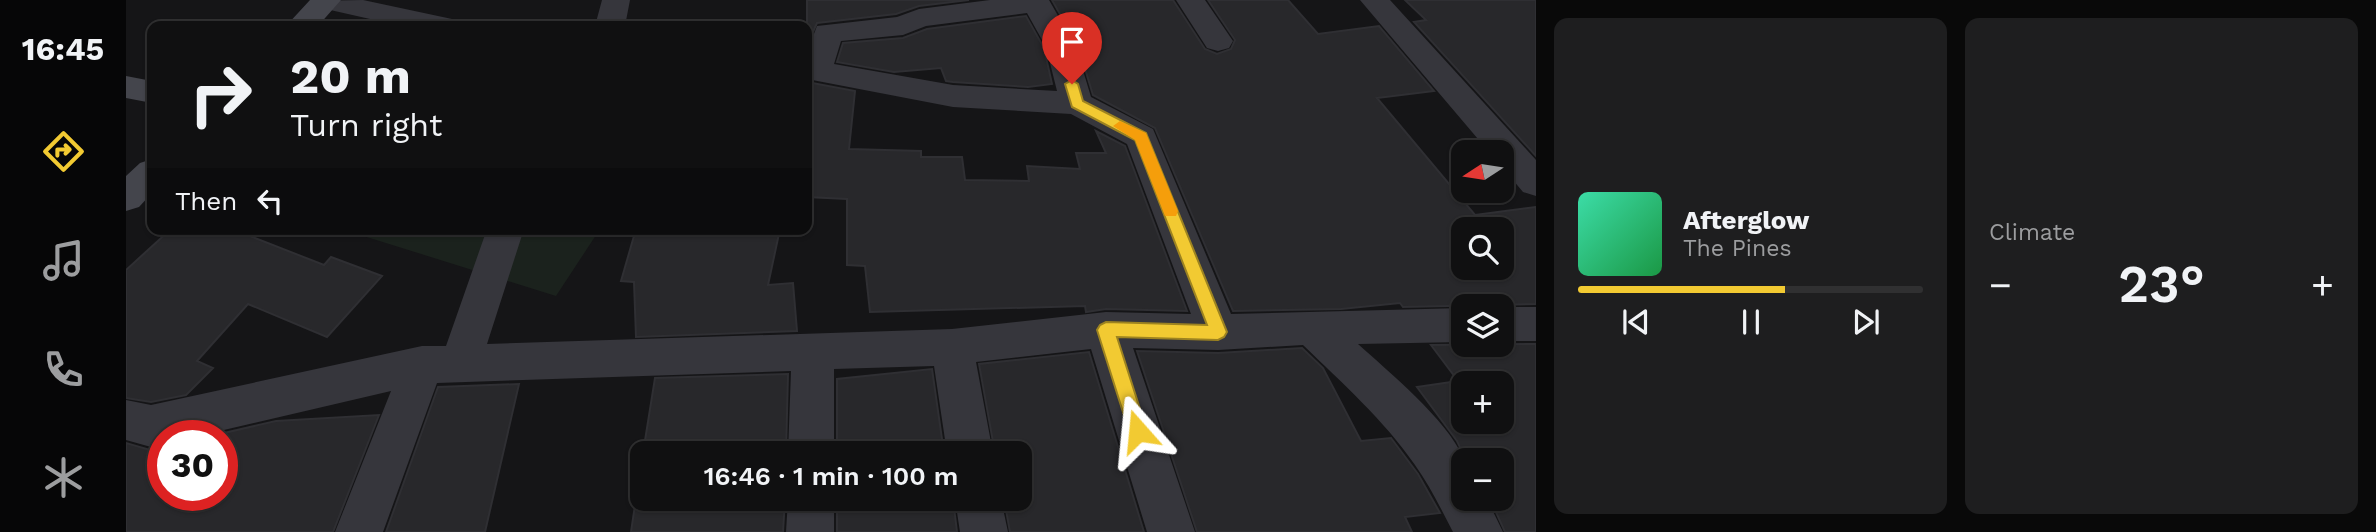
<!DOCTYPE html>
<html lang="en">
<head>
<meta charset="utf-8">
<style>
  :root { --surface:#101011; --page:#1e1e1f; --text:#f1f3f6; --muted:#9c9d9f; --line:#303031; --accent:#f2ca32 }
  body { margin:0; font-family:"Work Sans",sans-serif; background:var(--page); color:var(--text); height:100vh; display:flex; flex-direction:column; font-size:26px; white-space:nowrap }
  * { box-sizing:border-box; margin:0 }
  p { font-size:23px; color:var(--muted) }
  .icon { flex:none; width:38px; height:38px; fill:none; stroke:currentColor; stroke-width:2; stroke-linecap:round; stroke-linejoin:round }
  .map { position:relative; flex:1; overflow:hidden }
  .side { display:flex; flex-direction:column; gap:18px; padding:18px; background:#090909; width:840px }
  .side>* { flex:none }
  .guide { position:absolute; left:21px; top:21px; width:665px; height:214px; border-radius:14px; box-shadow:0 2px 5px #0004,0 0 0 2px var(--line); background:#101011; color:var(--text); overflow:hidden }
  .needle { width:46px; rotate:258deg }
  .tools { position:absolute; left:1325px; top:140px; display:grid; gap:14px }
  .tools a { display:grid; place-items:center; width:63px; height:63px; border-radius:14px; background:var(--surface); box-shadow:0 2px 5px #0004,0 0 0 2px var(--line); font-size:35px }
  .speed { position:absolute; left:21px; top:420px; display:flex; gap:14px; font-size:35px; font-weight:700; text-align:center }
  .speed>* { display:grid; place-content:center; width:91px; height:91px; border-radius:50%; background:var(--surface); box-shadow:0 2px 5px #0004,0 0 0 2px var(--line); line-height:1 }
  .speed .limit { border:10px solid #d22; background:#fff; color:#111 }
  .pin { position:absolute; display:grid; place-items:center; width:60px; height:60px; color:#fff; margin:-72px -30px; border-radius:50% 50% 50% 0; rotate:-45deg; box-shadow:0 0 7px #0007 }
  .pin .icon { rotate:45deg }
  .me { position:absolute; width:77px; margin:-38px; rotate:342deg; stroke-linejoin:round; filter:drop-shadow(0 0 5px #0008) }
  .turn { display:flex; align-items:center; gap:24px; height:147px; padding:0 28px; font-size:32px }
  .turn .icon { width:91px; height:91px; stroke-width:2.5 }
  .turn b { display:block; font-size:49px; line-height:60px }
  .then { display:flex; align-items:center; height:66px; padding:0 28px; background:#0003; gap:14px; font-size:26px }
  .big { font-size:52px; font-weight:600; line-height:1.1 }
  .side .tile { flex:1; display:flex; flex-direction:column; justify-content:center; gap:10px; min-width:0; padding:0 24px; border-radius:14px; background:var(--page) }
  .song { display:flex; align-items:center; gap:21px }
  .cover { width:84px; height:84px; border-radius:10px; background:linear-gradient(135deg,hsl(160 70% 55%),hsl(140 70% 35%)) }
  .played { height:7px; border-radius:4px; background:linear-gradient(90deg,var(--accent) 60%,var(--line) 60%) }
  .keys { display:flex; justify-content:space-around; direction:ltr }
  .heat { display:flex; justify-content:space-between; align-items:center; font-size:38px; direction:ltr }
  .side .tiles { flex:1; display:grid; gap:18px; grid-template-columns:repeat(2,1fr) }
  .trip { position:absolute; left:504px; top:441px; width:402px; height:70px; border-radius:14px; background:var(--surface); box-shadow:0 2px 5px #0004,0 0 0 2px var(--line); font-weight:600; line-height:70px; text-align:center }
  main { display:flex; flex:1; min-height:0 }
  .menu { display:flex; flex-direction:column; width:126px; justify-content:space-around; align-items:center; background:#060607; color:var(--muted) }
  .menu .icon { width:49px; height:49px }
  .menu .active { color:var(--accent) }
  .menu b { font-size:32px; color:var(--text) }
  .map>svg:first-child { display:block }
  .green { fill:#1b221d }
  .building { fill:#28282b; stroke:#2f2f33; stroke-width:2; fill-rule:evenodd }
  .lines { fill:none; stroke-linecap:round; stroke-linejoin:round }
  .street { fill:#36363c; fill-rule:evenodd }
  .secondary { fill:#44454c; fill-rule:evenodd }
  .route { fill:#f2ca32; stroke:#9d8320; stroke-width:2 }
  .slow { fill:#f59e0b }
</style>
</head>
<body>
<main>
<nav class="menu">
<b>16:45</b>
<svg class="icon active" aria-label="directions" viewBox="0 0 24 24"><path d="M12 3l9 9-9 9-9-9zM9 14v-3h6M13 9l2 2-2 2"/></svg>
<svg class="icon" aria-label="music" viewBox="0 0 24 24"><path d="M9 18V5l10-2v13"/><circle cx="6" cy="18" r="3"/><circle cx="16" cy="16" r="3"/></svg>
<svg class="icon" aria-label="phone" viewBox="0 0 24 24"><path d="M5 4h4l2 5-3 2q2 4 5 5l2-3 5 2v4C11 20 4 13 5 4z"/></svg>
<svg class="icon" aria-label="climate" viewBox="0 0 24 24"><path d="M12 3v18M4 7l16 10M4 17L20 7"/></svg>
</nav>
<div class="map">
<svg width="1410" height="532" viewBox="0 0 1410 532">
  <rect width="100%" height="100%" fill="#151517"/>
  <path class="green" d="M215,229H474L430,296Z"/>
  <path class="building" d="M681,0H843L793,6L770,14L691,23L681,45Z
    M926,0H1047L1079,49L1091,54L1105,49L1109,40L1082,0H1162L1192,34L1253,26L1308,91L1251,98L1349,215L1410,207V304L1277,307L1274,303L1215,309L1107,311L1029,128L967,95L952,46ZM1337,229H1376V268H1337Z
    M1279,0H1410V156L1288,22L1300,20Z
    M900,16L918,48L926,84L902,87L827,82L820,81L815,68L768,72L711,62L717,43L777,38L801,29Z
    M681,82L729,91L723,149L795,151V157H836L839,180L903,181L901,166L954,169L950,153H980L970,131L999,146L1061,311L980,309L960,312L959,306L744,312L739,266L721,265V199L681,197Z
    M45,229H106L198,265L205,257L256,276L201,337L122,304L71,361L87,368L60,395L25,402L0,398V270Z
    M510,229H654L642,285L667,283L671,331L510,337L508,282L495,281Z
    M1410,344V532H1379L1364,499H1376V460H1340L1331,441L1291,387L1332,381L1305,345ZM1337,383H1376V422H1337Z
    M1176,348L1197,368L1235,441L1265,438L1292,474L1314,513L1279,517L1286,532H1071L1011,351L1092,353Z
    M963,352L1018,532H884L878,499H894V453H869L853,364Z
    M806,369L818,453H711V379Z
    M662,374L660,453H517L529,378Z
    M393,384L359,532H260L312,387Z
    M253,415L207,532H0V443L24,450L37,447V495H96V436H85L150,421Z
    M516,458V499H659L657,532H505Z
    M711,499H827L831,532H711Z"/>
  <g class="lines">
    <path class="street" d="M237,0L326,19L330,26H275L191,7L187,1Z
      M476,0H504L499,26H469Z
      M864,0H923L950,47L965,97L1027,129L1105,314L1337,308V342L1232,344C1263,372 1320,419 1337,457C1340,464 1337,487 1337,499H1361L1377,532H1327C1315,509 1304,486 1289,465C1258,420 1216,383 1177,345L1092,350L1007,348L1069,532H1021L965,349L850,362L867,453H821L808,366L708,369V453H662L665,371L311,383L257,532H209L265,391L72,436H37V444L25,447L0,440V400L25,405L296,346H320L361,229H398L361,344L826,329L980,312L1065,314L1001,144L945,114L827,107L681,79V52L691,26L771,17L793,9ZM901,13L920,47L931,91L827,85L708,64L715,41L777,35L800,26Z
      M1050,0H1079L1107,41L1103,48L1092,51L1081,48Z
      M1234,0H1264L1410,160V196L1397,192L1376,167V152H1363Z
      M1376,307H1410V341H1376Z
      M662,499H708V532H660Z
      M829,499H875L882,532H834Z"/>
    <path class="secondary" d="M184,0H215L192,26H160Z
      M0,76L26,81V103L0,98Z
      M26,159V193L13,207L0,211V176L14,163Z"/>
  </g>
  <path class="route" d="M946,80L952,84L957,101L1020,133L1101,332L1098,337L1092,340L991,337L1021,431L1019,437L1012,439L1006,437L1003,431L971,330L974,325L980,322L1081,325L1009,140L946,107L939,84Z"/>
  <path class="slow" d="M994,121L1020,133L1052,211L1050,216H1039L1009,140L987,126Z"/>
</svg>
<div class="tools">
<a><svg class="needle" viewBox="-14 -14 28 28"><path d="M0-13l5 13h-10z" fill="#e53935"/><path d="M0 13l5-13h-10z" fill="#9c9d9f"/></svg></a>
<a><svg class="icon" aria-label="search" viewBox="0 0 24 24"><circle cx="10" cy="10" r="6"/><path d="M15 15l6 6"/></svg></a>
<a><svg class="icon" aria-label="layers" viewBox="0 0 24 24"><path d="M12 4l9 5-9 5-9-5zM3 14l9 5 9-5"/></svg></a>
<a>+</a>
<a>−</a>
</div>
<div class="speed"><div class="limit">30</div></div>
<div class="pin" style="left:946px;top:84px;background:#d93025"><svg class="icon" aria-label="arrive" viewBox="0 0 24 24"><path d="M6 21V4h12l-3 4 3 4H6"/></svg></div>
<svg class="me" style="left:1012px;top:431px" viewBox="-20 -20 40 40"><path d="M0-17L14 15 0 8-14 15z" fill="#f2ca32" stroke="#fff" stroke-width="4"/></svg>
<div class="trip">16:46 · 1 min · 100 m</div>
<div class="guide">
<div class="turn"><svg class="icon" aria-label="right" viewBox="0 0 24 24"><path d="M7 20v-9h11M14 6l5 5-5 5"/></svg><div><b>20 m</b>Turn right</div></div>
<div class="then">Then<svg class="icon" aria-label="left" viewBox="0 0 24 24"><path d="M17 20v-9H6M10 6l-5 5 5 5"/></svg></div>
</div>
</div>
<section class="side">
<div class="tiles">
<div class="tile">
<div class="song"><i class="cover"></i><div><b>Afterglow</b><p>The Pines</p></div></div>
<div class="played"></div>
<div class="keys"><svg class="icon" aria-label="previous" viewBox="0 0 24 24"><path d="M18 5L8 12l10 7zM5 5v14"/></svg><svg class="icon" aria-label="pause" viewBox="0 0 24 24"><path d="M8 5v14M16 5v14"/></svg><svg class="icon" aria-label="next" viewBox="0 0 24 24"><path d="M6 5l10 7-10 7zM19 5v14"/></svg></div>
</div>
<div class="tile"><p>Climate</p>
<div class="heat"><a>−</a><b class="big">23°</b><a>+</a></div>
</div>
</div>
</section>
</main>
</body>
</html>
